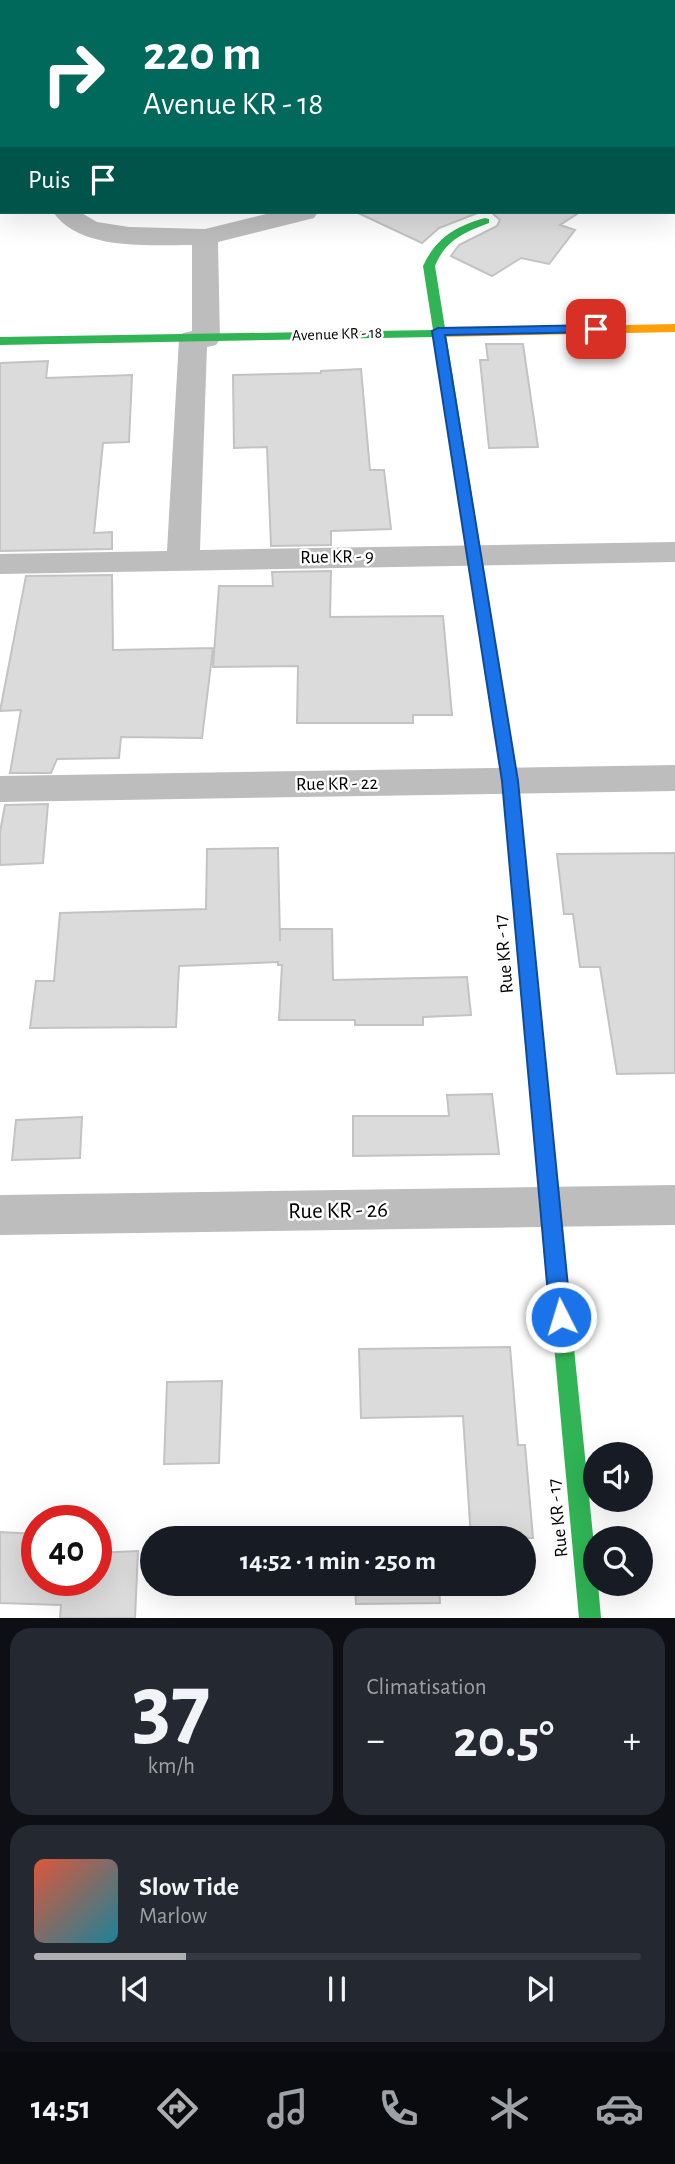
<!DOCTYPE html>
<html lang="fr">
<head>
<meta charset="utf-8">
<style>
  :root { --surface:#171b24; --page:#242831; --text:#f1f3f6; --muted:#9ea1a6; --line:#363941; --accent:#adaeaf }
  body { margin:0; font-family:"Alegreya Sans",sans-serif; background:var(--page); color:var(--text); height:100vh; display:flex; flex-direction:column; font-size:26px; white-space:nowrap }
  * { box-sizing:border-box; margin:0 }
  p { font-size:23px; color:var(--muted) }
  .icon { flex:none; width:38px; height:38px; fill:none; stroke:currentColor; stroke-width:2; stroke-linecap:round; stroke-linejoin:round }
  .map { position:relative; height:1618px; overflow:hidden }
  .details { display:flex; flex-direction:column; gap:10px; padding:10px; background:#0d0f14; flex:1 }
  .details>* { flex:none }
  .top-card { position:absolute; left:0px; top:0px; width:676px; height:214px; box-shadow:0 7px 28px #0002; background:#00695c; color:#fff; overflow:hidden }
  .controls { position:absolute; left:583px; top:1442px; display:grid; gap:14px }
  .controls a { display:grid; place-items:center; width:70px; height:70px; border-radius:50%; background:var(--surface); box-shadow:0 7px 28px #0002; font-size:35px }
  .speed { position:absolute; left:21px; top:1505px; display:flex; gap:14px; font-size:35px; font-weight:700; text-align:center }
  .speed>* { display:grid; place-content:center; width:91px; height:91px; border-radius:50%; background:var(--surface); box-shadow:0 7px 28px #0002; line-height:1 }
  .speed .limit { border:10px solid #d22; background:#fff; color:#111 }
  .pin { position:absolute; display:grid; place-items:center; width:60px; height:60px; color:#fff; margin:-30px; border-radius:14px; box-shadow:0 4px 10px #0006 }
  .me { position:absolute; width:77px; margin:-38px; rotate:355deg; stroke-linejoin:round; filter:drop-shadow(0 0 5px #0008) }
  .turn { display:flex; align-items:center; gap:24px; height:147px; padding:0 28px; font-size:32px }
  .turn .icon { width:91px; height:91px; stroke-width:2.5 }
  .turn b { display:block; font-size:49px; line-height:60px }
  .then { display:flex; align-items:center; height:66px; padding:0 28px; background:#0003; gap:14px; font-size:26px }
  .big { font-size:52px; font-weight:700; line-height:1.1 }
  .details .tile { flex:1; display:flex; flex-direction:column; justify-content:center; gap:10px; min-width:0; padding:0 24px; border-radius:21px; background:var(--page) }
  .details .dial { align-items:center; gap:0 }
  .dial b { font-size:91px; line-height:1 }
  .song { display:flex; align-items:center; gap:21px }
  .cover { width:84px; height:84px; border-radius:10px; background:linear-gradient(135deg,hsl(10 70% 55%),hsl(190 70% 35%)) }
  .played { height:7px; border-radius:4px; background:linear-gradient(90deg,var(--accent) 25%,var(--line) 25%) }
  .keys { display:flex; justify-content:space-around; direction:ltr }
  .heat { display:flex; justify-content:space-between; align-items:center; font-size:38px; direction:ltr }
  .details .tiles { flex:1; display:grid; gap:10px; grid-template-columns:1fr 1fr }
  .tile:last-child { grid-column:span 2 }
  .trip { position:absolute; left:140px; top:1526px; width:396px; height:70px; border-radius:35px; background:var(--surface); box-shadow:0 7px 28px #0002; font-weight:700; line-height:70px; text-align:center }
  .dock { display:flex; height:112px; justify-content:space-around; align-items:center; background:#090b0e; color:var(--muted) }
  .dock .icon { width:49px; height:49px }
  .dock .current { color:var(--accent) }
  .dock b { font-size:32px; color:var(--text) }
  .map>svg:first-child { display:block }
  .building { fill:#dbdbdb; stroke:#c3c3c3; stroke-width:2 }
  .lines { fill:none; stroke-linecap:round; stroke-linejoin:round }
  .street { fill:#bdbdbd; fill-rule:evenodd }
  .fast { fill:#30b455; fill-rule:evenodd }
  .slow { fill:#ff9f0a; fill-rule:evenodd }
  .jam { fill:#e5322d; fill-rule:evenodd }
  .route { fill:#1a73e8; stroke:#114b97; stroke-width:2 }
  .labels { text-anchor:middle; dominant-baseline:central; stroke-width:5; stroke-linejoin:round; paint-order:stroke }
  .far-street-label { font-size:16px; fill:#000; stroke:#fff }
  .street-label { font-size:19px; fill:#000; stroke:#fff }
  .near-street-label { font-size:23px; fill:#000; stroke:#fff }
</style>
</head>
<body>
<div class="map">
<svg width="675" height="1618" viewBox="0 0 675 1618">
  <rect width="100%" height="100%" fill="#fff"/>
  <path class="building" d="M356,212H480L439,228L422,243Z
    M491,212H580L560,225L575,230L549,264L521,258L492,276L451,256L459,245L497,226L500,220Z
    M486,344H523L538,447L489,448L480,360H488Z
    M48,361L46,378L132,375L129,442L103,443L94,533L112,532V549L0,551V363Z
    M361,369L370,470H384L391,529L331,531V545L271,546L267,447L234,448L233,375L321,373V371Z
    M331,571L330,617L443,616L452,715H413V723H297L298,666L213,667L219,586H273L272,572Z
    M112,575L113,650L213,648L202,738L121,737L119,758L57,759L51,773H10L21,710L0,711L26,576Z
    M48,804L43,863L0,865V832L5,805Z
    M278,848L280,941V929H332L333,980L467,977L471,1015L423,1017V1025H355V1020H279L282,965H278V962L179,966L176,1027L30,1028L36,981H54L60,913L206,909L207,849Z
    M675,853V1073L617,1074L600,967H580L573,914H564L557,854Z
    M492,1094L499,1154L353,1156V1116H449L447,1095Z
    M82,1117L80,1158L12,1160L16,1120Z
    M510,1347L518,1445H525L533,1538H471L463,1416L361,1418L359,1349Z
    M222,1381L219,1463L164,1464L167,1382Z
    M436,1529V1538H354L353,1531Z
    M0,1532L37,1534V1580H96V1553L138,1551L135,1618H60L61,1605L0,1603Z
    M355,1584H439L440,1603L356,1604Z"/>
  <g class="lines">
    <path class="street" d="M226,0H248L225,2Z
      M593,0H618L592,2Z
      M674,69H675V83H674Z
      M674,119H675V133H674Z
      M53,212H80L97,222L129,227L205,229L274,212H318L314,218L218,242L220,339L216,345L207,347L200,550L675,542V562L0,574V554L167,551L179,339L183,333L192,331V245C149,245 80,251 53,212Z
      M675,765V791L0,802V776Z
      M675,1185V1225L0,1235V1195Z"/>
    <path class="fast" d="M485,218L489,219V223C464,232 445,241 435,266L509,726L501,731L493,726L434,337L0,345V337L433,330L423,266C436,238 456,226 485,218Z
      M548,1173L555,1175L557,1181L595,1555V1584H598L601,1618H579L539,1181L541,1175Z"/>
    <path class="slow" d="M675,324V332L441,337L435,333L441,329Z"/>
    <path class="jam" d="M501,721L509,726L518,781L557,1181L555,1187L548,1189L541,1187L539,1181L502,781L493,726Z"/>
  </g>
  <path class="route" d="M596,325L602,329L600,332L445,335L518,781L571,1317L568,1323L561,1326L553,1323L550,1317L502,781L432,331L438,328Z"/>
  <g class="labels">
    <g class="far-street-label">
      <text transform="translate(337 334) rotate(-2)">Avenue KR - 18</text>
    </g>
    <g class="street-label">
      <text transform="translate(337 557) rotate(-1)">Rue KR - 9</text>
      <text transform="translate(337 784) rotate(-1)">Rue KR - 22</text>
      <text transform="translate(504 954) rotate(-95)">Rue KR - 17</text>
      <text transform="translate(558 1518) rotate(-96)">Rue KR - 17</text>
    </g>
    <g class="near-street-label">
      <text transform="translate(338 1211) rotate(-1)">Rue KR - 26</text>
    </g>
  </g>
</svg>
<div class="controls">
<a><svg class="icon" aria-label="sound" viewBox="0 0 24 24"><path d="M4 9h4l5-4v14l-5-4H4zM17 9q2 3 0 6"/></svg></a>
<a><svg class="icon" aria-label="search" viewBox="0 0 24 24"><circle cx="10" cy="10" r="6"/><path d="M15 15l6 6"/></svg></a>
</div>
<div class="speed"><div class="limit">40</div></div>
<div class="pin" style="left:596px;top:329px;background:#d93025"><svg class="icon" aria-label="arrive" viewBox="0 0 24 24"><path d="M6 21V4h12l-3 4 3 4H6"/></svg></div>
<svg class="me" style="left:561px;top:1317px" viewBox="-20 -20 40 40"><circle r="17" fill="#1a73e8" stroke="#fff" stroke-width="3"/><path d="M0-11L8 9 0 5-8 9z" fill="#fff"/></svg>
<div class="trip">14:52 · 1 min · 250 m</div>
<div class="top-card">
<div class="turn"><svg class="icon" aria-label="right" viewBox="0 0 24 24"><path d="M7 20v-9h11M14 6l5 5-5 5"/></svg><div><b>220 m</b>Avenue KR - 18</div></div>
<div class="then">Puis<svg class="icon" aria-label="arrive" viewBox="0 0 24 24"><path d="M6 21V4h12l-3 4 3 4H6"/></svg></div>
</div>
</div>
<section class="details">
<div class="tiles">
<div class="tile dial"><b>37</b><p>km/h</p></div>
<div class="tile"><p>Climatisation</p>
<div class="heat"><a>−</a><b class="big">20.5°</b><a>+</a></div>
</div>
<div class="tile">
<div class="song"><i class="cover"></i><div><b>Slow Tide</b><p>Marlow</p></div></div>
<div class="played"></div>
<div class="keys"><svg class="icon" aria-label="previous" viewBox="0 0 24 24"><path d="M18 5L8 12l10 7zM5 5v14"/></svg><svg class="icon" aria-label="pause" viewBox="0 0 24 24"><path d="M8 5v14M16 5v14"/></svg><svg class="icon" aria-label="next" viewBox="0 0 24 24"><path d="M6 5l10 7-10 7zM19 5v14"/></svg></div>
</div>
</div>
</section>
<nav class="dock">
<b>14:51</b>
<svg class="icon current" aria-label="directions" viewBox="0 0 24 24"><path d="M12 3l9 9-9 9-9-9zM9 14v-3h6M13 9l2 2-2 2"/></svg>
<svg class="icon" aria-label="music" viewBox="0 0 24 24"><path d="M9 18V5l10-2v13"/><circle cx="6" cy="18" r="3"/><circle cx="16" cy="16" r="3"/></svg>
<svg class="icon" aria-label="phone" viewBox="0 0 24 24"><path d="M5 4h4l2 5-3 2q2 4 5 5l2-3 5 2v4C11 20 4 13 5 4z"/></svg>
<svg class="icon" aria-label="climate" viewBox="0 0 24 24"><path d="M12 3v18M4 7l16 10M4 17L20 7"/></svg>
<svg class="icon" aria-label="car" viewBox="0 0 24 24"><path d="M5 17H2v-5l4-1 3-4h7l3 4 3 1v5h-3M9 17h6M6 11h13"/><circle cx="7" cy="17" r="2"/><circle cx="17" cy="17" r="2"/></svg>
</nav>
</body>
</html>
